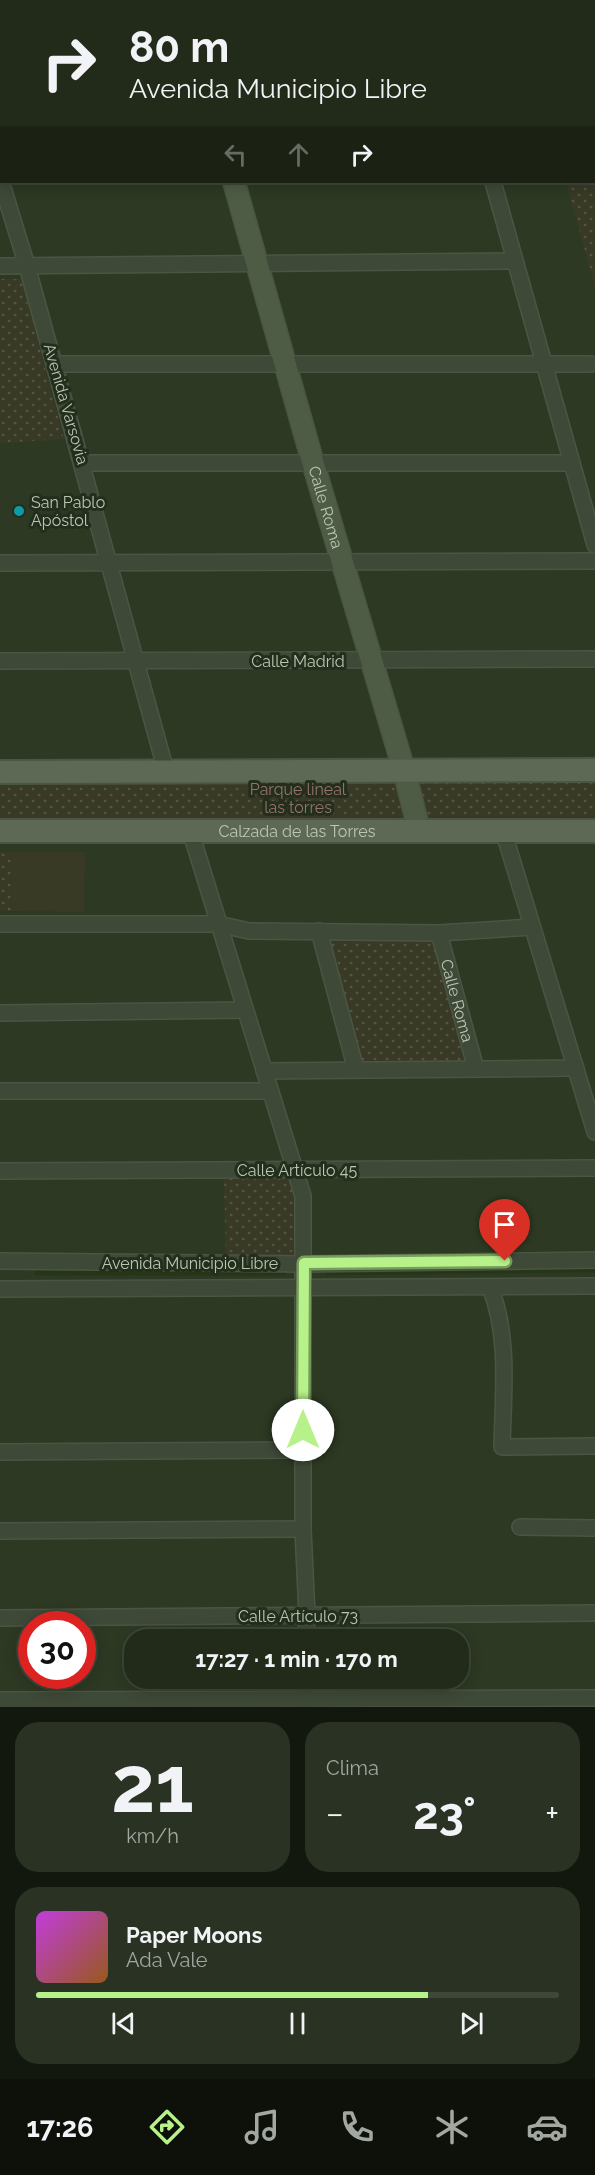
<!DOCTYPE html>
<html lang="es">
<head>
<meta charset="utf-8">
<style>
  :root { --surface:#222b1a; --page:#2a3323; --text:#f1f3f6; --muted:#a2a7a2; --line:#3f4739; --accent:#b7f18a }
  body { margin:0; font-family:Raleway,sans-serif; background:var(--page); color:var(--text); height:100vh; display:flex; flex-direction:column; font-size:22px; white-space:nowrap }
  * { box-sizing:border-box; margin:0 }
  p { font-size:20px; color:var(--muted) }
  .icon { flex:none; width:33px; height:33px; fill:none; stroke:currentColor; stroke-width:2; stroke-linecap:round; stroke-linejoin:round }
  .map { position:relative; height:1707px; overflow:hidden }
  .panel { display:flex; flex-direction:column; gap:15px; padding:15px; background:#13180e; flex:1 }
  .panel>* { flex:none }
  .banner { position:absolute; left:0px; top:0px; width:596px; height:183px; box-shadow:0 3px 15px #0003,0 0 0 2px var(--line); background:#222b1a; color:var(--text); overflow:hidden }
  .speed { position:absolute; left:18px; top:1611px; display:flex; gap:12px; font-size:30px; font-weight:700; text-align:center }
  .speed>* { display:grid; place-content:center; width:78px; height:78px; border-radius:50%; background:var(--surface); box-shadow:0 3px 15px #0003,0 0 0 2px var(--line); line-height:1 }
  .speed .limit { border:9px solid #d22; background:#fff; color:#111 }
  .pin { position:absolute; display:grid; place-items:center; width:51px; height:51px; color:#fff; margin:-62px -26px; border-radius:50% 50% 50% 0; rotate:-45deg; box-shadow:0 0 6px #0007 }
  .pin .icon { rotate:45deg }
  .me { position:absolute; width:66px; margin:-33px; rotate:0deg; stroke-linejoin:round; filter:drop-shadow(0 0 4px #0008) }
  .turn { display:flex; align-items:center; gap:21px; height:126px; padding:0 30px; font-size:27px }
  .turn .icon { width:78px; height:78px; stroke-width:2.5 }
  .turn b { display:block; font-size:42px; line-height:51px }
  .lanes { display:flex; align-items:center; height:57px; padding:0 30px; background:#0003; justify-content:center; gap:30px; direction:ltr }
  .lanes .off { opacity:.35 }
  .big { font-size:45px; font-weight:700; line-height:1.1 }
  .panel .widget { flex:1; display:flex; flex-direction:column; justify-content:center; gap:9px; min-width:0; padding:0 21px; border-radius:24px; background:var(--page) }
  .panel .dial { align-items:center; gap:0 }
  .dial b { font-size:78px; line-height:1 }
  .song { display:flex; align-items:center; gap:18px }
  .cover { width:72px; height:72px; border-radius:9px; background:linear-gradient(135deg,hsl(290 70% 55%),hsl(30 70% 35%)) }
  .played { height:6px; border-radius:3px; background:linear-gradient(90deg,var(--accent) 75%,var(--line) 75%) }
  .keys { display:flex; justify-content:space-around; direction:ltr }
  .heat { display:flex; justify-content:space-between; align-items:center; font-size:33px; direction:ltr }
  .panel .tiles { flex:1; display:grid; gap:15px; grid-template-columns:1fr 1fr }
  .widget:last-child { grid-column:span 2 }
  .trip { position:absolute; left:124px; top:1629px; width:345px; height:60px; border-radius:24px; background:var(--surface); box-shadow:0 3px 15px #0003,0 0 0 2px var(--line); font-weight:700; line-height:60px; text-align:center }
  .dock { display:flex; height:96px; justify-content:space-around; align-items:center; background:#0e110a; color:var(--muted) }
  .dock .icon { width:42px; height:42px }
  .dock .current { color:var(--accent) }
  .dock b { font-size:27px; color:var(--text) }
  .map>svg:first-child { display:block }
  .grass { fill:url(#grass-dots) }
  .pitch { fill:#393a25 }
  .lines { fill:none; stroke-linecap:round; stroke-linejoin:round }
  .stream { stroke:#253617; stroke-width:4.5 }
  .street-casing { stroke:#4b5543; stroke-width:18 }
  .secondary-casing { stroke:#4b5543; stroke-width:24 }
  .primary-casing { stroke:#4b5543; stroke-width:26 }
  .street { stroke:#3f4937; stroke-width:15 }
  .secondary { stroke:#4f5c45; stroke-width:21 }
  .primary { stroke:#5e6955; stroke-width:22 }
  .route-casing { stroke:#779d5a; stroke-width:15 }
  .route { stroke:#b7f18a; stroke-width:10 }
  .culture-dot { fill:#0f9aa8; stroke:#242e1c; stroke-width:2 }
  .labels { text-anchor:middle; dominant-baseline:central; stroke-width:6; stroke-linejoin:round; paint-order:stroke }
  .street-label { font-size:16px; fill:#bac5b2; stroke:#242e1c }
  .poi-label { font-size:16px; fill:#bac5b2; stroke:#242e1c; text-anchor:start }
  .park-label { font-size:16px; fill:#95726a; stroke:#242e1c }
</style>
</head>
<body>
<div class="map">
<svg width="595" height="1707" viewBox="0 0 595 1707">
  <defs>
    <pattern id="grass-dots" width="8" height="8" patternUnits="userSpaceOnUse" patternTransform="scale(1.5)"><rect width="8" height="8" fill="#393a25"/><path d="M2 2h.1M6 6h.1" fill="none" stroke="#545542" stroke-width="1.8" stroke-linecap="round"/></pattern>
  </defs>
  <rect width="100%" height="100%" fill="#2d3923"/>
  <path class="grass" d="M516,0H595V286L566,182H594V2Z
    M0,279H21L64,439L0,443Z
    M595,781V817L0,818V783Z
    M0,852H12L11,911H0Z
    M327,937L434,939L467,1068L362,1067Z
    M293,1176L299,1204V1258H226L224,1177Z"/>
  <path class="pitch" d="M12,852H85L84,912L11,911Z"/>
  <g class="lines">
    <path class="stream" d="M37,1273H284
      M327,1273L595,1270"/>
    <defs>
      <g id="street">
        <path d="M442,0V2"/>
        <path d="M0,72H2"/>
        <path d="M0,178L27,266L166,771"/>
        <path d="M493,182L595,545"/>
        <path d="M0,266L514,261"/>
        <path d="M54,364H591"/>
        <path d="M82,463H571"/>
        <path d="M0,563L595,561"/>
        <path d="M0,661L595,659"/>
        <path d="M190,830L303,1196V1529L307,1615L306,1640"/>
        <path d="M503,830L595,1132"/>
        <path d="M0,924H218L249,931L439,933L532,927"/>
        <path d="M319,931L356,1070"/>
        <path id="s1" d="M439,933L476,1069"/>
        <path d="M0,1013L245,1010"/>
        <path d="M264,1071L576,1068"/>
        <path d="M0,1091H270"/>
        <path d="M0,1171L595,1168"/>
        <path d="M0,1261L304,1264L595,1260"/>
        <path d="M490,1287C510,1337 503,1394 502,1447L595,1446"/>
        <path d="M0,1289L595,1286"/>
        <path d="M0,1452L303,1450"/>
        <path d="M520,1527L595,1528"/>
        <path d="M0,1531L303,1529"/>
        <path d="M0,1618L595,1613"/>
        <path d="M0,1700L595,1698"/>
        <path d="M304,1707L305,1678"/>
      </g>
      <g id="secondary">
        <path d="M182,0L183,2"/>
        <path id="s2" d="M234,182L313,463L404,770L419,830"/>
      </g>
      <g id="primary">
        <path d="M0,772L595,770"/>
        <path id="s3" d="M0,831H595"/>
      </g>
    </defs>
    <use href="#street" class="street-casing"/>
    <use href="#secondary" class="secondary-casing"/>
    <use href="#primary" class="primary-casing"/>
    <use href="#street" class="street"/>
    <use href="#secondary" class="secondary"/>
    <use href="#primary" class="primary"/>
  </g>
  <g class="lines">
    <defs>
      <path id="route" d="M303,1430L304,1263L505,1261"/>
    </defs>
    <use href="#route" class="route-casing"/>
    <use href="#route" class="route"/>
  </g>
  <circle class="culture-dot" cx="19" cy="511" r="6"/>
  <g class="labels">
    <g class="street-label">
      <text transform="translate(66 404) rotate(74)">Avenida Varsovia</text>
      <text stroke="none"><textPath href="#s2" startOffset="338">Calle Roma</textPath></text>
      <text x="298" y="661">Calle Madrid</text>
      <text stroke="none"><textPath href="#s3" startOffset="297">Calzada de las Torres</textPath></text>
      <text stroke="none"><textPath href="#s1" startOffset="70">Calle Roma</textPath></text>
      <text x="297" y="1170">Calle Artículo 45</text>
      <text x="190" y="1263">Avenida Municipio Libre</text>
      <text x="298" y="1616">Calle Artículo 73</text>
    </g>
    <g class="poi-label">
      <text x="31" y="502">San Pablo<tspan x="31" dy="18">Apóstol</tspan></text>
    </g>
    <g class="park-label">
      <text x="298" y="789">Parque lineal<tspan x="298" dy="18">las torres</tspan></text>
    </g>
  </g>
</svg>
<div class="speed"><div class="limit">30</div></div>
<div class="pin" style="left:505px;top:1261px;background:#d93025"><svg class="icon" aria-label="arrive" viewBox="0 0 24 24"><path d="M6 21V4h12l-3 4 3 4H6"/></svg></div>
<svg class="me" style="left:303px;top:1430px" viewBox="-20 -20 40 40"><circle r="19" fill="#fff"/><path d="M0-13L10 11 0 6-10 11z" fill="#b7f18a"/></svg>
<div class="trip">17:27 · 1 min · 170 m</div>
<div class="banner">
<div class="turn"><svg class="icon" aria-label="right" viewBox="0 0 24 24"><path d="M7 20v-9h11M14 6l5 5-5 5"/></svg><div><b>80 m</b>Avenida Municipio Libre</div></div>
<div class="lanes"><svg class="icon off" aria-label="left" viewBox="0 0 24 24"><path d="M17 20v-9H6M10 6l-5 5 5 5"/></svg><svg class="icon off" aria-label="ahead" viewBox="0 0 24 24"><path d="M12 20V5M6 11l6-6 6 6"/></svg><svg class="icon" aria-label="right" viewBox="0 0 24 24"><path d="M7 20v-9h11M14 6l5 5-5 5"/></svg></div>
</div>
</div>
<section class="panel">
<div class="tiles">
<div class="widget dial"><b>21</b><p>km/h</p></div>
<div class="widget"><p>Clima</p>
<div class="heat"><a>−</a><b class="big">23°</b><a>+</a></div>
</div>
<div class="widget">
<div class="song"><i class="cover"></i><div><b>Paper Moons</b><p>Ada Vale</p></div></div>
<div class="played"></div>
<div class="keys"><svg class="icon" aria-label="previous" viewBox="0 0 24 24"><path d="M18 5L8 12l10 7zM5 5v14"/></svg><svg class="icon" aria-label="pause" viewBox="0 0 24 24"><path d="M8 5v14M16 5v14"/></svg><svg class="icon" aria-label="next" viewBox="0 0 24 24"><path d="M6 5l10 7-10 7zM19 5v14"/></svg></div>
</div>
</div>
</section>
<nav class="dock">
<b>17:26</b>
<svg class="icon current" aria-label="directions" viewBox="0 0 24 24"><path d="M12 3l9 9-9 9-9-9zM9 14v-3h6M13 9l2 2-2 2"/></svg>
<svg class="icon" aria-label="music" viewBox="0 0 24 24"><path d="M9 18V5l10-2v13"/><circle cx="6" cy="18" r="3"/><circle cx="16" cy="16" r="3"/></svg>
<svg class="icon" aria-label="phone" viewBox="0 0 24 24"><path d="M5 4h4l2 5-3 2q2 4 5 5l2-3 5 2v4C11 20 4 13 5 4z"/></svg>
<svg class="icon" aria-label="climate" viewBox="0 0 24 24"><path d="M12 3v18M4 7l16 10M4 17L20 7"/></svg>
<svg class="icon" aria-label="car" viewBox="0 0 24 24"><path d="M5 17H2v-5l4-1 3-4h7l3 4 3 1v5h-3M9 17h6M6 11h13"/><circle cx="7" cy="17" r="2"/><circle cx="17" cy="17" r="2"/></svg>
</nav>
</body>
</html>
